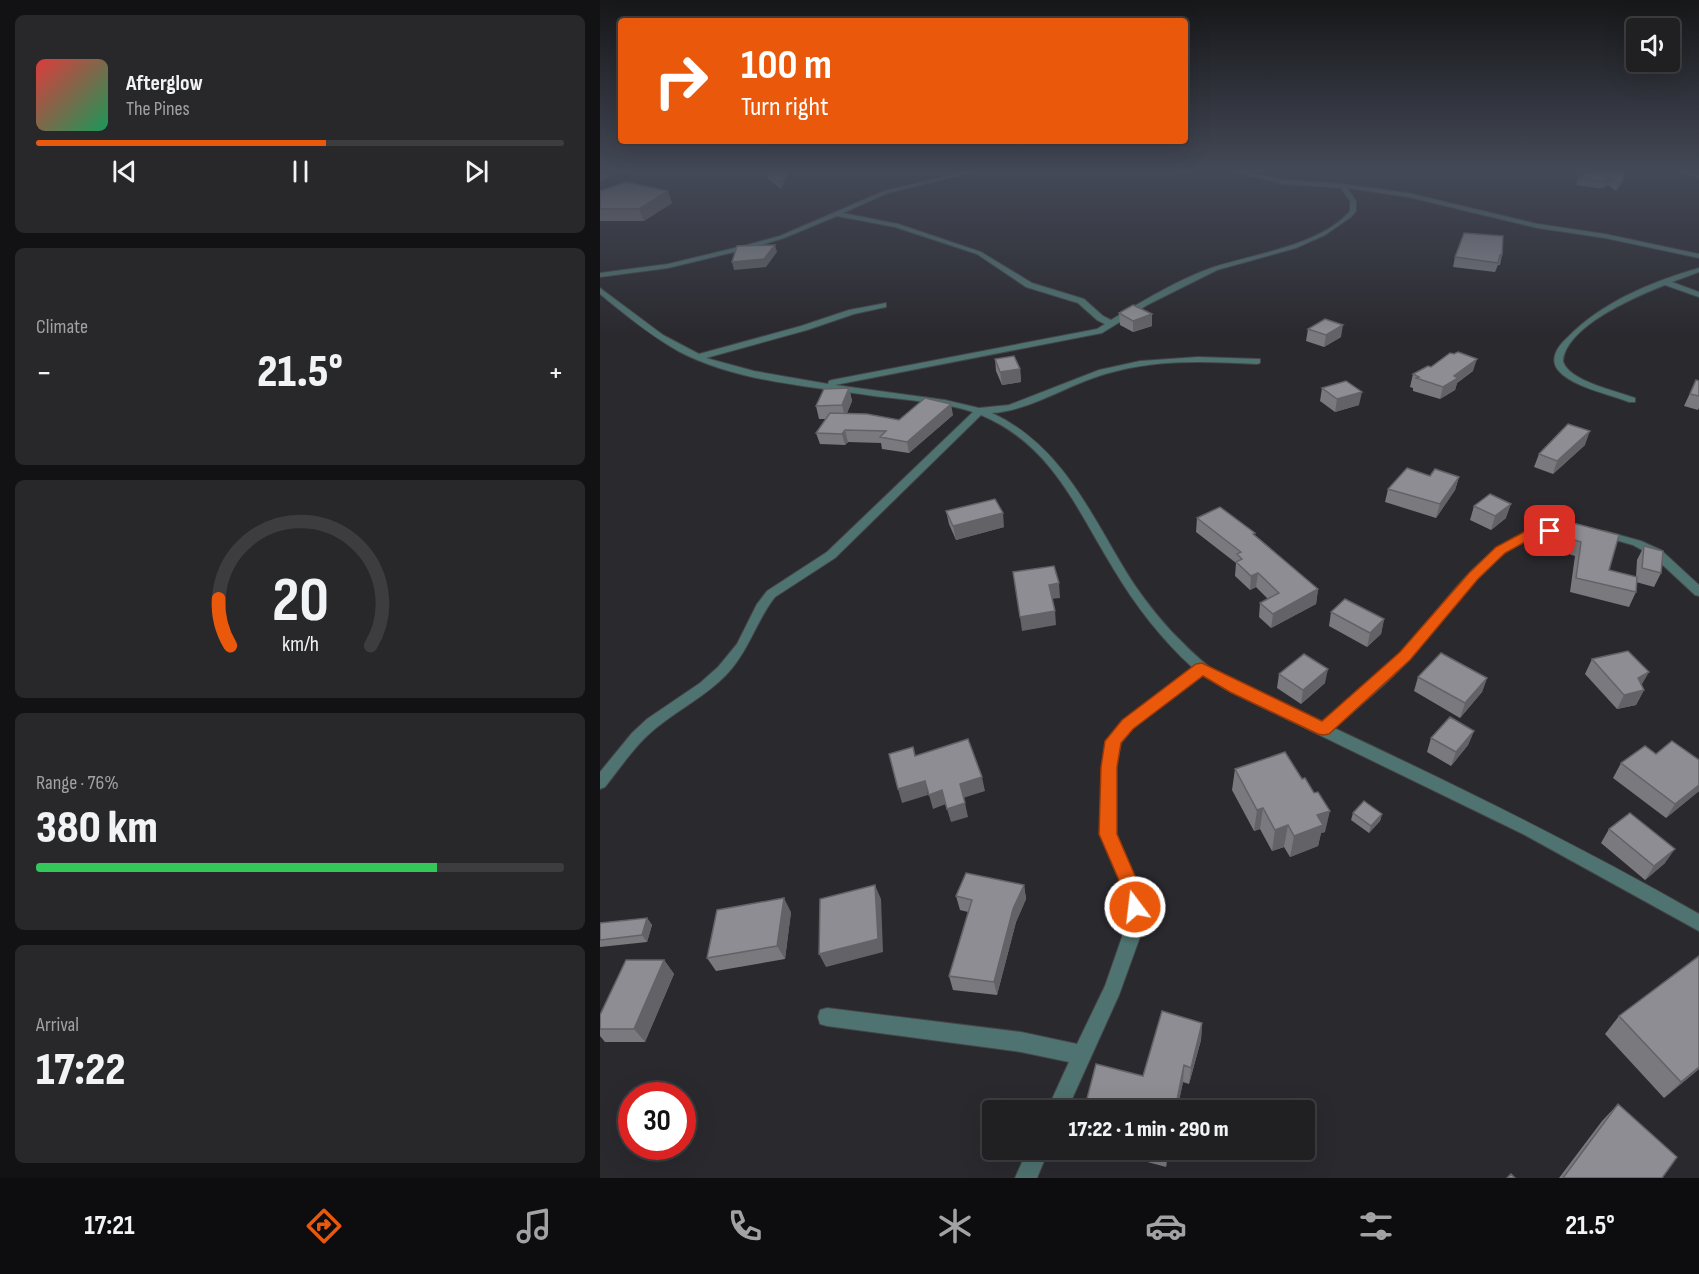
<!DOCTYPE html>
<html lang="en">
<head>
<meta charset="utf-8">
<style>
  :root { --surface:#201f22; --page:#28272a; --text:#f1f3f6; --muted:#a2a2a5; --line:#3d3d40; --accent:#ea580c }
  body { margin:0; font-family:"Sofia Sans Condensed",sans-serif; background:var(--page); color:var(--text); height:100vh; display:flex; flex-direction:column; font-size:22px; white-space:nowrap }
  * { box-sizing:border-box; margin:0 }
  p { font-size:20px; color:var(--muted) }
  .icon { flex:none; width:33px; height:33px; fill:none; stroke:currentColor; stroke-width:2; stroke-linecap:round; stroke-linejoin:round }
  .map { position:relative; flex:1; overflow:hidden }
  .details { display:flex; flex-direction:column; gap:15px; padding:15px; background:#121113; width:600px }
  .details>* { flex:none }
  .top-card { position:absolute; left:18px; top:18px; width:570px; height:126px; border-radius:6px; box-shadow:0 6px 24px #0002,0 0 0 2px var(--line); background:#ea580c; color:#fff; overflow:hidden }
  .buttons { position:absolute; left:1026px; top:18px; display:grid; gap:12px }
  .buttons a { display:grid; place-items:center; width:54px; height:54px; border-radius:6px; background:var(--surface); box-shadow:0 6px 24px #0002,0 0 0 2px var(--line); font-size:30px }
  .speed { position:absolute; left:18px; top:1082px; display:flex; gap:12px; font-size:30px; font-weight:700; text-align:center }
  .speed>* { display:grid; place-content:center; width:78px; height:78px; border-radius:50%; background:var(--surface); box-shadow:0 6px 24px #0002,0 0 0 2px var(--line); line-height:1 }
  .speed .limit { border:9px solid #d22; background:#fff; color:#111 }
  .pin { position:absolute; display:grid; place-items:center; width:51px; height:51px; color:#fff; margin:-26px; border-radius:12px; box-shadow:0 3px 9px #0006 }
  .me { position:absolute; width:66px; margin:-33px; rotate:345deg; stroke-linejoin:round; filter:drop-shadow(0 0 4px #0008) }
  .turn { display:flex; align-items:center; gap:21px; height:126px; padding:0 24px; font-size:27px }
  .turn .icon { width:78px; height:78px; stroke-width:2.5 }
  .turn b { display:block; font-size:42px; line-height:51px }
  .big { font-size:45px; font-weight:800; line-height:1.1 }
  .details .widget { flex:1; display:flex; flex-direction:column; justify-content:center; gap:9px; min-width:0; padding:0 21px; border-radius:9px; background:var(--page) }
  .details .dial { align-items:center; gap:0 }
  .dial svg { height:156px; overflow:visible; fill:none; stroke:var(--line); stroke-width:7; stroke-linecap:round; text-anchor:middle }
  .dial text { fill:var(--text); stroke:none }
  .song { display:flex; align-items:center; gap:18px }
  .cover { width:72px; height:72px; border-radius:9px; background:linear-gradient(135deg,hsl(0 70% 55%),hsl(150 70% 35%)) }
  .played { height:6px; border-radius:3px; background:linear-gradient(90deg,var(--accent) 55%,var(--line) 55%) }
  .keys { display:flex; justify-content:space-around; direction:ltr }
  .heat { display:flex; justify-content:space-between; align-items:center; font-size:33px; direction:ltr }
  .charge { height:9px; border-radius:4px; background:linear-gradient(90deg,#34c759 76%,var(--line) 0) }
  .trip { position:absolute; left:382px; top:1100px; width:333px; height:60px; border-radius:6px; background:var(--surface); box-shadow:0 6px 24px #0002,0 0 0 2px var(--line); font-weight:800; line-height:60px; text-align:center }
  .menu { display:flex; height:96px; justify-content:space-around; align-items:center; background:#0d0c0e; color:var(--muted) }
  .menu .icon { width:42px; height:42px }
  .menu .selected { color:var(--accent) }
  .menu b { font-size:27px; color:var(--text) }
  main { display:flex; flex:1; min-height:0 }
  .map>svg:first-child { display:block }
  .lines { fill:none; stroke-linecap:round; stroke-linejoin:round }
  .street-casing { stroke:#454449; stroke-width:2 }
  .street { fill:#4f7370; fill-rule:evenodd }
  .wall { fill:#7a797e }
  .shaded-wall { fill:#636367 }
  .building { fill:#8e8d93; stroke:#636367; stroke-width:1.5 }
  .route { fill:#ea580c; stroke:#983908; stroke-width:1.5 }
</style>
</head>
<body>
<main>
<section class="details">
<div class="widget">
<div class="song"><i class="cover"></i><div><b>Afterglow</b><p>The Pines</p></div></div>
<div class="played"></div>
<div class="keys"><svg class="icon" aria-label="previous" viewBox="0 0 24 24"><path d="M18 5L8 12l10 7zM5 5v14"/></svg><svg class="icon" aria-label="pause" viewBox="0 0 24 24"><path d="M8 5v14M16 5v14"/></svg><svg class="icon" aria-label="next" viewBox="0 0 24 24"><path d="M6 5l10 7-10 7zM19 5v14"/></svg></div>
</div>
<div class="widget"><p>Climate</p>
<div class="heat"><a>−</a><b class="big">21.5°</b><a>+</a></div>
</div>
<div class="widget dial"><svg viewBox="0 0 100 80">
<path d="M14 69A42 42 0 1 1 86 69"/>
<path d="M14 69A42 42 0 0 1 8 45" stroke="#ea580c"/>
<text x="50" y="56" font-size="32" font-weight="700">20</text>
<text x="50" y="72" font-size="11">km/h</text>
</svg></div>
<div class="widget"><p>Range · 76%</p><b class="big">380 km</b><div class="charge"></div></div>
<div class="widget"><p>Arrival</p><b class="big">17:22</b></div>
</section>
<div class="map">
<svg width="1099" height="1178" viewBox="0 0 1099 1178">
  <rect width="100%" height="100%" fill="#2a292e"/>
  <g class="lines">
    <defs>
      <path id="street" d="M373,170H381L288,193L243,213L298,224L381,252L432,283L484,299L503,316L511,320C541,302 581,278 614,267C654,254 722,245 750,211V201L741,188L684,184L628,170H636L684,180L743,184L808,193L938,224L1005,234L1099,254V258L1005,238L938,228L808,197L747,188L756,201V211L751,217L725,235L696,248L617,270L549,304L502,333L235,385L345,400L379,408L409,405L499,370L540,361L598,357L660,359V363L657,364C607,361 554,359 505,374C467,385 432,410 392,413C458,444 487,506 522,565C536,589 553,611 571,631C584,644 597,658 611,668C644,691 685,705 721,722C748,700 776,678 801,652C854,597 897,509 989,530L991,532C983,539 954,533 941,536C926,538 912,547 901,556C865,583 841,624 812,656C789,683 760,705 734,728C858,786 980,846 1099,914V931L923,834L631,692L602,675L533,728L521,743L516,767V834L535,878L544,907L540,937L519,995L467,1110H447L469,1062L421,1052L227,1026L220,1024L218,1017L220,1010L227,1008L421,1032L477,1044L505,986L522,937L526,907L519,878L500,834L502,767L507,741L523,720L593,668C561,639 535,605 513,568C476,508 452,445 381,415L235,558L175,597C156,621 149,651 126,675C106,696 79,709 56,728C36,744 21,767 5,787L0,789V772L32,733L47,719L100,683L118,667L137,644L157,604L167,591L227,552L373,412C342,402 307,400 274,396C209,386 137,382 78,351C50,335 24,314 0,294V288L63,335L99,354L201,326L249,310L286,303V307L254,314L207,330L106,358L154,371L228,384L229,381L232,380L497,329L505,324L497,320L478,303L426,287L377,254L295,227L237,216L184,238L151,248L68,268L0,277V273L68,264L147,245L180,236L284,191Z
        M1073,170H1081L1099,174V178Z
        M1099,268V272L1072,282L1099,292V297L1065,285C1037,296 966,326 963,361C968,381 1017,391 1035,398V402H1029C1009,394 972,387 958,370C949,359 958,346 967,338C1002,302 1051,282 1099,268Z
        M1005,531L1041,541L1061,550L1099,585V596L1095,595L1053,556L1033,545L1001,536L999,534Z
        M428,1149H449L437,1178H415Z"/>
    </defs>
    <use href="#street" class="street-casing"/>
    <use href="#street" class="street"/>
  </g>
  <path class="wall" d="M168,170H190L181,189L168,179L166,172Z
    M987,170H1019L1023,182L1016,191L1008,185L1004,188H997L976,185L978,178L988,171Z
    M0,191L72,203L44,221H0Z
    M902,255L900,265H898L895,272L853,267L855,257Z
    M519,313L552,326L533,332L520,325Z
    M708,329L741,337L724,347L706,341Z
    M395,359L420,369L421,382L402,385L396,371Z
    M831,367L873,371L857,383L855,390L840,399L813,391V388L810,387L813,374Z
    M1096,380L1099,381V408L1098,410L1084,406Z
    M249,388L252,401L247,413L299,420L353,415L309,453L282,449L281,443L248,442L245,445L220,444L216,433L226,419H219L216,406Z
    M722,388L759,405L735,412L720,401Z
    M985,445L953,474L934,467L939,454Z
    M830,476L859,477L855,490L836,518L785,502L788,489Z
    M874,506L906,518L891,530L870,520Z
    M346,511L404,527L356,540L349,524Z
    M597,518L655,535L718,589L716,604L671,628L659,617L660,603L668,599L656,587L650,590L635,576L636,563L596,532Z
    M973,523L1009,570L1036,577L1037,560L1044,546L1061,573L1054,587L1036,582V592L1029,607L970,592L975,556L962,552Z
    M731,612L784,619L781,634L767,647L729,626Z
    M992,659L1042,685L1044,690L1036,705L1017,709L985,674Z
    M679,674L725,683L701,704L677,688Z
    M818,677L887,678L882,692L860,718L814,691Z
    M874,731L868,745L851,766L827,752L831,738Z
    M1056,754L1099,760V791L1066,818L1013,778L1021,763Z
    M635,769L725,832L721,833L718,846L690,857L684,847L672,851L660,829L654,831L632,790Z
    M753,813L782,814L780,821L769,833L751,820Z
    M1009,829L1065,863L1045,880L1001,843Z
    M424,885L426,899L416,922L397,995L353,990L349,976L368,912L360,910L356,896Z
    M191,912L185,959L116,971L107,958Z
    M47,918L52,925L47,942L0,947V923Z
    M64,960L74,974L45,1042H5L0,1036V1015Z
    M1019,1016L1099,1069L1064,1098L1005,1034Z
    M602,1023L601,1040L589,1084L583,1082L577,1110H484L543,1076Z
    M1018,1104L1062,1178H959L1002,1121Z
    M499,1149H569L566,1167Z"/>
  <path class="shaded-wall" d="M10,170H18L0,182V176Z
    M185,170H190L181,189L180,182Z
    M1025,175L1023,182L1016,191L1019,184Z
    M1010,178L1008,185L1004,188L1006,181Z
    M68,191L72,203L44,221L39,209Z
    M175,245L177,252L166,267L134,270L132,262Z
    M552,314V326L533,332V321Z
    M743,325L741,337L724,347L726,335Z
    M877,359L873,371L857,383L855,390L840,399L843,387L854,376Z
    M420,369L421,382L402,385L400,372Z
    M249,388L252,401L245,418L242,405Z
    M762,392L759,405L735,412L737,399Z
    M351,404L353,415L309,453L307,442Z
    M245,430L248,442L245,445L242,434Z
    M990,431L985,445L953,474L957,461Z
    M859,477L855,490L836,518L840,504Z
    M911,504L906,518L891,530L895,516Z
    M403,513L404,527L356,540L353,526Z
    M658,573L656,587L650,590L651,576Z
    M459,583L460,598L450,599L449,585Z
    M718,589L716,604L671,628L673,614Z
    M455,611L456,625L422,631L420,617Z
    M784,619L781,634L767,647L770,633Z
    M728,669L725,683L701,704L703,690Z
    M1049,672L1041,686L1038,678Z
    M887,678L882,692L860,718L865,703Z
    M1044,690L1036,705L1017,709L1024,695Z
    M874,731L868,745L851,766L856,752Z
    M382,777L385,791L363,798L360,784Z
    M325,781L328,795L302,803L298,789Z
    M1099,785V791L1066,818L1075,804Z
    M342,790L346,804L333,809L329,795Z
    M365,803L368,817L351,822L347,809Z
    M663,808L660,829L654,831L657,810Z
    M730,811L725,832L721,833L718,846L690,857L694,836L717,815Z
    M782,814L780,821L769,833L771,826Z
    M688,825L684,847L672,851L675,830Z
    M1075,849L1065,863L1045,880L1054,866Z
    M275,885L281,899L283,952L226,967L219,954Z
    M424,885L426,899L416,922L397,995L394,982L413,909Z
    M184,898L191,912L185,959L177,946Z
    M47,918L52,925L47,942L42,935Z
    M64,960L74,974L45,1042L34,1029Z
    M602,1023L601,1040L589,1084L591,1068Z
    M584,1065L583,1082L577,1110H575Z
    M1099,1067V1069L1064,1098L1081,1082Z
    M567,1149H569L566,1167V1152Z"/>
  <path class="building" d="M0,170H10L0,176Z
    M168,170H185L180,182L166,172Z
    M990,170H1019L1025,175L1019,184L1010,178L1006,181H999L978,178Z
    M26,182L68,191L39,209H0V191Z
    M864,233L903,236L902,255H900L898,263L855,257Z
    M175,245L164,259L132,262L137,246Z
    M533,305L552,314L533,321L519,313Z
    M725,319L743,325L726,335L708,329Z
    M858,352L877,359L854,376L858,378L843,387L816,378L819,377L813,374L828,366L831,367L850,353L854,354Z
    M414,356L420,369L400,372L395,359Z
    M1096,380L1099,381V396L1090,394Z
    M746,381L762,392L737,399L722,388Z
    M249,388L242,405L216,406L224,389Z
    M325,398L351,404L307,442L280,437L286,431L245,430L242,434L216,433L230,413L267,414L299,420Z
    M968,424L990,431L957,461L939,454Z
    M807,468L830,476L835,469L859,477L840,504L788,489Z
    M890,494L911,504L895,516L874,506Z
    M395,499L403,513L353,526L346,511Z
    M620,507L655,533L653,534L718,589L673,614L660,603L679,593L658,573L651,576L636,562L642,559L637,554L641,552L597,518Z
    M973,523L1019,535L1009,570L1037,577L1036,592L976,578L981,542L968,538Z
    M1044,546L1063,551L1061,573L1042,568Z
    M454,566L459,583L449,585L455,611L420,617L413,572Z
    M745,599L784,619L770,633L731,612Z
    M1028,651L1049,672L1038,678L1044,690L1024,695L992,659Z
    M841,653L887,678L865,703L818,677Z
    M704,654L728,669L703,690L679,674Z
    M850,717L874,731L856,752L831,738Z
    M368,739L382,777L360,784L365,803L347,809L342,790L329,795L325,781L298,789L289,754L313,747L315,756Z
    M1072,741L1099,760V785L1075,804L1021,763L1045,746L1056,754Z
    M685,752L702,779L705,778L714,793L718,792L730,811L717,815L723,825L694,836L688,825L675,830L663,808L657,810L635,769Z
    M764,801L782,814L771,826L753,813Z
    M1030,813L1075,849L1054,866L1009,829Z
    M366,873L424,885L413,909L394,982L349,976L372,900L356,896Z
    M275,885L278,939L219,954L220,899Z
    M184,898L177,946L107,958L117,910Z
    M47,918L42,935L0,940V923Z
    M1099,956V1067L1081,1082L1019,1016Z
    M26,960H64L34,1029H0V1015Z
    M562,1011L602,1023L591,1068L584,1065L575,1110H484L496,1064L543,1076Z
    M1018,1104L1077,1157L1062,1178H963Z
    M556,1149H567L566,1152Z
    M911,1174L915,1178H907Z"/>
  <linearGradient id="sky" x2="0" y2="1"><stop stop-color="#171719"/><stop offset="0.51" stop-color="#444957"/><stop offset="1" stop-color="#444957" stop-opacity="0"/></linearGradient>
  <rect width="1099" height="335" fill="url(#sky)"/>
  <path class="route" d="M950,527L957,531L955,533L932,538L905,553L878,579L810,660L729,734L723,735L718,734L630,692L603,676L533,729L521,743L517,767V834L536,878L544,907L542,913L535,916L528,913L518,878L499,834L501,767L505,741L522,720L596,664L602,663L722,721L800,652L869,573L896,547L924,532Z"/>
</svg>
<div class="buttons">
<a><svg class="icon" aria-label="sound" viewBox="0 0 24 24"><path d="M4 9h4l5-4v14l-5-4H4zM17 9q2 3 0 6"/></svg></a>
</div>
<div class="speed"><div class="limit">30</div></div>
<div class="pin" style="left:950px;top:531px;background:#d93025"><svg class="icon" aria-label="arrive" viewBox="0 0 24 24"><path d="M6 21V4h12l-3 4 3 4H6"/></svg></div>
<svg class="me" style="left:535px;top:907px" viewBox="-20 -20 40 40"><circle r="17" fill="#ea580c" stroke="#fff" stroke-width="3"/><path d="M0-11L8 9 0 5-8 9z" fill="#fff"/></svg>
<div class="trip">17:22 · 1 min · 290 m</div>
<div class="top-card">
<div class="turn"><svg class="icon" aria-label="right" viewBox="0 0 24 24"><path d="M7 20v-9h11M14 6l5 5-5 5"/></svg><div><b>100 m</b>Turn right</div></div>
</div>
</div>
</main>
<nav class="menu">
<b>17:21</b>
<svg class="icon selected" aria-label="directions" viewBox="0 0 24 24"><path d="M12 3l9 9-9 9-9-9zM9 14v-3h6M13 9l2 2-2 2"/></svg>
<svg class="icon" aria-label="music" viewBox="0 0 24 24"><path d="M9 18V5l10-2v13"/><circle cx="6" cy="18" r="3"/><circle cx="16" cy="16" r="3"/></svg>
<svg class="icon" aria-label="phone" viewBox="0 0 24 24"><path d="M5 4h4l2 5-3 2q2 4 5 5l2-3 5 2v4C11 20 4 13 5 4z"/></svg>
<svg class="icon" aria-label="climate" viewBox="0 0 24 24"><path d="M12 3v18M4 7l16 10M4 17L20 7"/></svg>
<svg class="icon" aria-label="car" viewBox="0 0 24 24"><path d="M5 17H2v-5l4-1 3-4h7l3 4 3 1v5h-3M9 17h6M6 11h13"/><circle cx="7" cy="17" r="2"/><circle cx="17" cy="17" r="2"/></svg>
<svg class="icon" aria-label="filters" viewBox="0 0 24 24"><path d="M4 7h16M4 17h16"/><circle cx="9" cy="7" r="2"/><circle cx="15" cy="17" r="2"/></svg>
<b>21.5°</b>
</nav>
</body>
</html>
